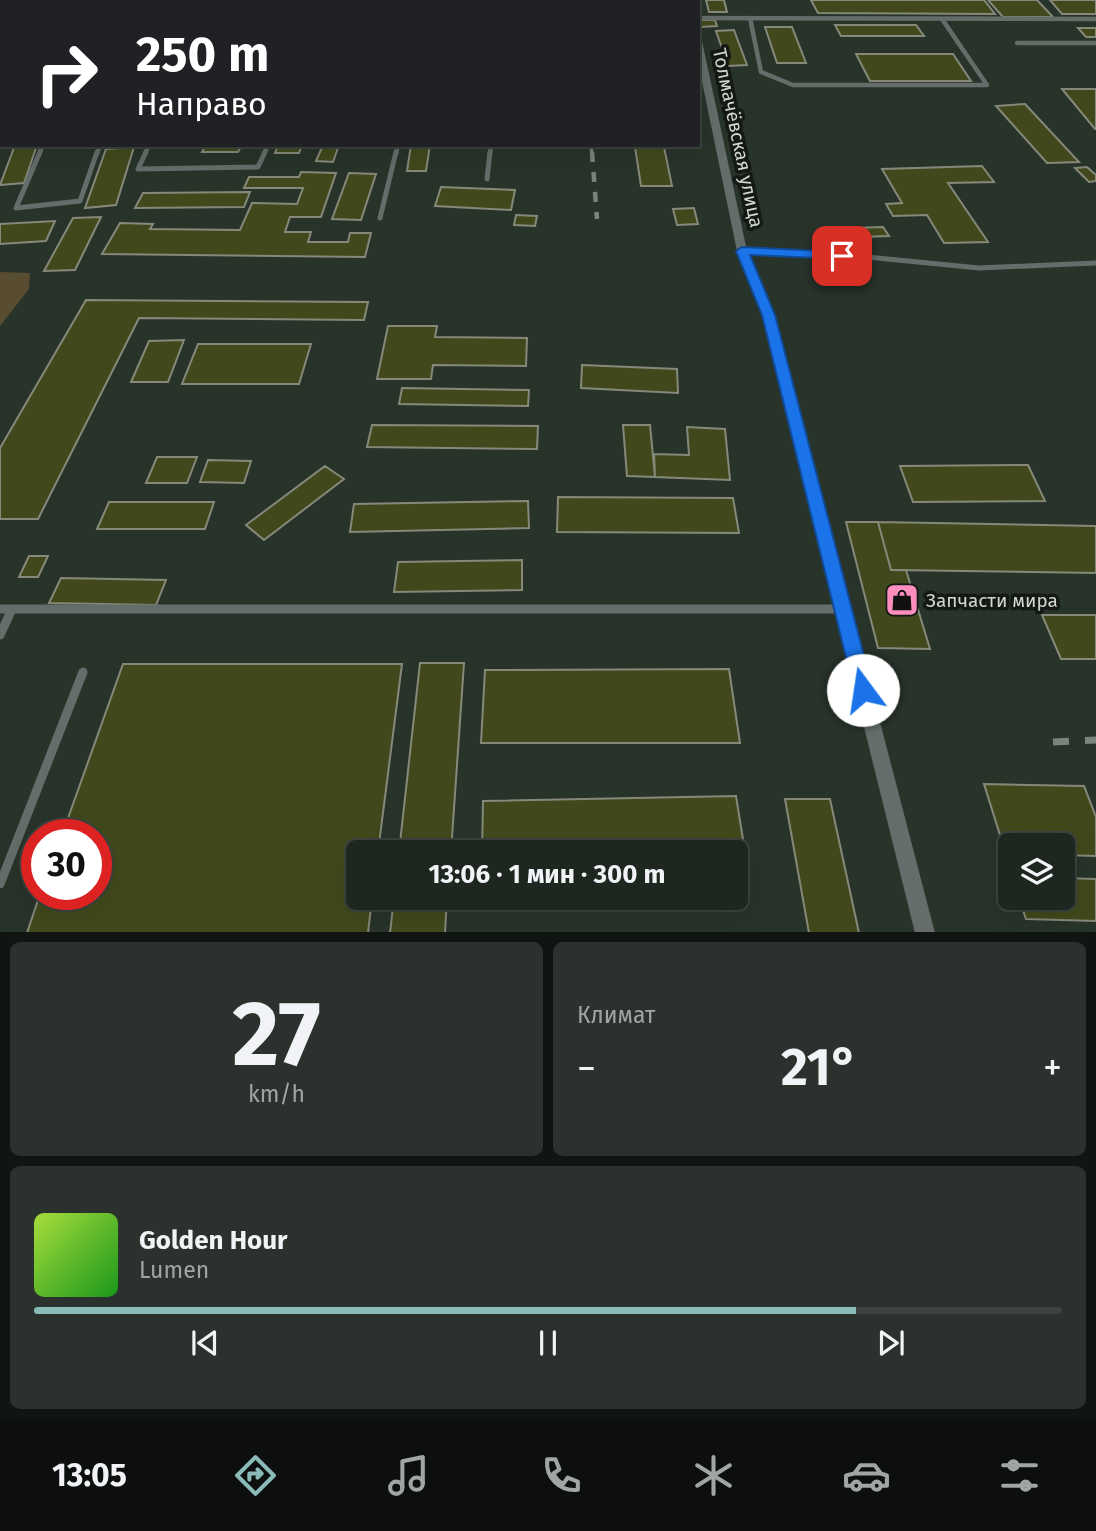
<!DOCTYPE html>
<html lang="ru">
<head>
<meta charset="utf-8">
<style>
  :root { --surface:#1e2620; --page:#2b322d; --text:#f1f3f6; --muted:#a1a5a5; --line:#3c433e; --accent:#8bbbb9 }
  body { margin:0; font-family:"Fira Sans",sans-serif; background:var(--page); color:var(--text); height:100vh; display:flex; flex-direction:column; font-size:26px; white-space:nowrap }
  * { box-sizing:border-box; margin:0 }
  p { font-size:23px; color:var(--muted) }
  .icon { flex:none; width:38px; height:38px; fill:none; stroke:currentColor; stroke-width:2; stroke-linecap:round; stroke-linejoin:round }
  .map { position:relative; height:932px; overflow:hidden }
  .side { display:flex; flex-direction:column; gap:10px; padding:10px; background:#101512; flex:1 }
  .side>* { flex:none }
  .hud { position:absolute; left:0px; top:0px; width:700px; height:147px; box-shadow:0 7px 28px #0002,0 0 0 2px var(--line); background:#202124; color:#fff; overflow:hidden }
  .controls { position:absolute; left:998px; top:833px; display:grid; gap:14px }
  .controls a { display:grid; place-items:center; width:77px; height:77px; border-radius:10px; background:var(--surface); box-shadow:0 7px 28px #0002,0 0 0 2px var(--line); font-size:35px }
  .speed { position:absolute; left:21px; top:819px; display:flex; gap:14px; font-size:35px; font-weight:700; text-align:center }
  .speed>* { display:grid; place-content:center; width:91px; height:91px; border-radius:50%; background:var(--surface); box-shadow:0 7px 28px #0002,0 0 0 2px var(--line); line-height:1 }
  .speed .limit { border:10px solid #d22; background:#fff; color:#111 }
  .pin { position:absolute; display:grid; place-items:center; width:60px; height:60px; color:#fff; margin:-30px; border-radius:14px; box-shadow:0 4px 10px #0006 }
  .me { position:absolute; width:77px; margin:-38px; rotate:346deg; stroke-linejoin:round; filter:drop-shadow(0 0 5px #0008) }
  .turn { display:flex; align-items:center; gap:24px; height:147px; padding:0 21px; font-size:32px }
  .turn .icon { width:91px; height:91px; stroke-width:2.5 }
  .turn b { display:block; font-size:49px; line-height:60px }
  .big { font-size:52px; font-weight:700; line-height:1.1 }
  .side .widget { flex:1; display:flex; flex-direction:column; justify-content:center; gap:10px; min-width:0; padding:0 24px; border-radius:10px; background:var(--page) }
  .side .dial { align-items:center; gap:0 }
  .dial b { font-size:91px; line-height:1 }
  .song { display:flex; align-items:center; gap:21px }
  .cover { width:84px; height:84px; border-radius:10px; background:linear-gradient(135deg,hsl(80 70% 55%),hsl(120 70% 35%)) }
  .played { height:7px; border-radius:4px; background:linear-gradient(90deg,var(--accent) 80%,var(--line) 80%) }
  .keys { display:flex; justify-content:space-around; direction:ltr }
  .heat { display:flex; justify-content:space-between; align-items:center; font-size:38px; direction:ltr }
  .side .tiles { flex:1; display:grid; gap:10px; grid-template-columns:1fr 1fr }
  .widget:last-child { grid-column:span 2 }
  .trip { position:absolute; left:346px; top:840px; width:402px; height:70px; border-radius:10px; background:var(--surface); box-shadow:0 7px 28px #0002,0 0 0 2px var(--line); font-weight:700; line-height:70px; text-align:center }
  .tab-bar { display:flex; height:112px; justify-content:space-around; align-items:center; background:#0c0f0d; color:var(--muted) }
  .tab-bar .icon { width:49px; height:49px }
  .tab-bar .on { color:var(--accent) }
  .tab-bar b { font-size:32px; color:var(--text) }
  .map>svg:first-child { display:block }
  .green { fill:#584c31 }
  .building { fill:#41491c; stroke:#86897a; stroke-width:2 }
  .lines { fill:none; stroke-linecap:round; stroke-linejoin:round }
  .service-far2 { stroke:#656d6b; stroke-width:4.5 }
  .service-far1 { stroke:#656d6b; stroke-width:5 }
  .service { stroke:#656d6b; stroke-width:9 }
  .minor { fill:#656d6b; fill-rule:evenodd }
  .primary { fill:#99a9a5; fill-rule:evenodd }
  .rail-far2 { stroke:#7a837c; stroke-width:3.5; stroke-dasharray:7 7; stroke-linecap:butt }
  .rail-far1 { stroke:#7a837c; stroke-width:4.5; stroke-dasharray:10 10; stroke-linecap:butt }
  .rail { stroke:#7a837c; stroke-width:7; stroke-dasharray:16 16; stroke-linecap:butt }
  .route { fill:#1a73e8; stroke:#114b97; stroke-width:2 }
  .labels { text-anchor:middle; dominant-baseline:central; stroke-width:7; stroke-linejoin:round; paint-order:stroke }
  .street-label { font-size:19px; fill:#d1d8d2; stroke:#141915 }
  .poi-label { font-size:19px; fill:#d1d8d2; stroke:#141915; text-anchor:start }
</style>
</head>
<body>
<div class="map">
<svg width="1096" height="933" viewBox="0 0 1096 933">
  <rect width="100%" height="100%" fill="#28332a"/>
  <path class="green" d="M0,272L30,273L29,289L0,326Z"/>
  <path class="building" d="M706,0H724L727,12H709Z
    M811,0H984L995,14L818,13Z
    M988,0H1037L1053,17H1003Z
    M1050,0H1096V14H1062Z
    M698,20H715L717,26L700,27Z
    M835,25H916L924,36H841Z
    M765,27H792L806,63H777Z
    M1078,28H1096V37H1086Z
    M734,30L747,65L728,66L716,31Z
    M856,54H953L971,81H870Z
    M1062,89H1096V129H1095Z
    M1025,104L1079,162L1047,163L996,106Z
    M15,145H37L24,183L0,185Z
    M206,145H242L238,152H202Z
    M278,145H302L299,153H275Z
    M323,145H339L333,162L316,161Z
    M411,145H430L426,171H407Z
    M134,147L116,205L85,208L106,149Z
    M635,147H664L672,186H641Z
    M982,166L994,182L948,183L988,242L944,243L927,215L893,216L886,204L902,203L882,169Z
    M1087,167L1096,175V181L1089,182L1075,168Z
    M301,172L336,173L321,217H290L285,232H311L308,242H348L350,233H371L365,257L102,254L120,223L153,224L150,229L240,230L252,203L297,204L303,188H244L249,177H299Z
    M349,173L376,174L361,220L332,219Z
    M441,187L515,190L511,210L435,206Z
    M250,192L244,207L135,208L143,193Z
    M694,208L698,224L677,225L673,209Z
    M516,215L537,216L535,226L514,225Z
    M101,217L75,270L44,271L73,218Z
    M55,221L46,241L0,244V224Z
    M883,227L889,236L859,237L854,228Z
    M86,300L368,302L364,320L139,318L38,519H0V448Z
    M388,326H437L435,337L527,338L526,366L433,365L431,379H377Z
    M184,340L168,382H131L149,341Z
    M198,344H311L299,384H182Z
    M582,365L677,369L678,393L581,388Z
    M402,388L529,390L528,406L399,404Z
    M372,425L538,426L537,449L367,447Z
    M623,425H650L655,477L627,476Z
    M687,427L725,429L730,480L655,477L654,454L689,455Z
    M157,457H197L187,483H146Z
    M208,460L251,461L244,483L200,482Z
    M1028,465L1045,501L913,502L900,466Z
    M325,466L344,479L264,540L246,525Z
    M558,497L733,498L739,533L557,532Z
    M528,501L529,528L350,532L354,504Z
    M109,502H214L205,529H97Z
    M846,522H878L891,570H906L930,649L878,648Z
    M878,522L1096,526V573L891,570Z
    M29,556H48L38,577H19Z
    M522,560V590L394,592L398,562Z
    M61,578L166,580L156,605L49,603Z
    M1042,615H1096V659H1061Z
    M420,663H464L451,852H399Z
    M123,664H402L378,852H359V898H372L368,933H27L40,894H96V835H62Z
    M729,669L740,743H481L485,670Z
    M984,784L1084,786L1096,817V856L1062,855V845H1010V867Z
    M736,796L749,877H737V852H482L483,801Z
    M785,799H830L859,933H809Z
    M1062,878L1096,879V921L1026,919L1019,898H1062Z
    M394,898H447L445,933H390Z"/>
  <g class="lines">
    <path class="service-far2" d="M447,0L450,2
      M655,2L690,1
      M698,18L1096,19
      M750,18L761,72L793,85H987L942,19
      M1017,43H1096
      M39,154L43,145
      M97,154L100,145
      M145,154L149,145
      M264,154L268,145
      M396,154L398,145
      M490,154L491,145"/>
    <path class="service-far1" d="M40,152L16,208L80,201L97,152
      M146,152L138,169L258,167L265,152
      M487,179L490,152
      M380,218L396,152
      M742,251L867,257L979,268L1096,263"/>
    <path class="service" d="M0,609H842
      M0,635L12,609
      M0,884L83,672"/>
    <path class="minor" d="M686,0H694V2H686Z
      M698,39L702,41L747,251L774,315L935,933H915L762,315L737,251L698,62Z"/>
    <path class="primary" d="M331,0H351L329,2Z
      M0,44H2V50H0Z"/>
    <path class="rail-far2" d="M563,0L565,2
      M591,145L592,154"/>
    <path class="rail-far1" d="M592,152L597,219"/>
    <path class="rail" d="M1053,742L1096,740"/>
  </g>
  <path class="route" d="M742,247L842,252L848,256L842,259L750,255L775,315L873,690L870,696L863,699L856,696L854,690L762,315L736,251Z"/>
  <defs>
    <symbol id="shop-square" viewBox="-11 -11 22 22"><rect x="-9" y="-9" width="18" height="18" rx="4" fill="#fd8ebe" stroke="#141915"/><path d="M-5-2.5h2.3a2.7 3.5 0 0 1 5.4 0H5L5.5 6h-11ZM-1.5-2.5h3a1.5 2.3 0 0 0-3 0Z" fill="#111"/></symbol>
  </defs>
  <g fill-rule="evenodd">
    <use href="#shop-square" x="883" y="581" width="38" height="38"/>
  </g>
  <g class="labels">
    <g class="street-label">
      <text transform="translate(738 138) rotate(78)">Толмачёвская улица</text>
    </g>
    <g class="poi-label">
      <text x="926" y="600">Запчасти мира</text>
    </g>
  </g>
</svg>
<div class="controls">
<a><svg class="icon" aria-label="layers" viewBox="0 0 24 24"><path d="M12 4l9 5-9 5-9-5zM3 14l9 5 9-5"/></svg></a>
</div>
<div class="speed"><div class="limit">30</div></div>
<div class="pin" style="left:842px;top:256px;background:#d93025"><svg class="icon" aria-label="arrive" viewBox="0 0 24 24"><path d="M6 21V4h12l-3 4 3 4H6"/></svg></div>
<svg class="me" style="left:863px;top:690px" viewBox="-20 -20 40 40"><circle r="19" fill="#fff"/><path d="M0-13L10 11 0 6-10 11z" fill="#1a73e8"/></svg>
<div class="trip">13:06 · 1 мин · 300 m</div>
<div class="hud">
<div class="turn"><svg class="icon" aria-label="right" viewBox="0 0 24 24"><path d="M7 20v-9h11M14 6l5 5-5 5"/></svg><div><b>250 m</b>Направо</div></div>
</div>
</div>
<section class="side">
<div class="tiles">
<div class="widget dial"><b>27</b><p>km/h</p></div>
<div class="widget"><p>Климат</p>
<div class="heat"><a>−</a><b class="big">21°</b><a>+</a></div>
</div>
<div class="widget">
<div class="song"><i class="cover"></i><div><b>Golden Hour</b><p>Lumen</p></div></div>
<div class="played"></div>
<div class="keys"><svg class="icon" aria-label="previous" viewBox="0 0 24 24"><path d="M18 5L8 12l10 7zM5 5v14"/></svg><svg class="icon" aria-label="pause" viewBox="0 0 24 24"><path d="M8 5v14M16 5v14"/></svg><svg class="icon" aria-label="next" viewBox="0 0 24 24"><path d="M6 5l10 7-10 7zM19 5v14"/></svg></div>
</div>
</div>
</section>
<nav class="tab-bar">
<b>13:05</b>
<svg class="icon on" aria-label="directions" viewBox="0 0 24 24"><path d="M12 3l9 9-9 9-9-9zM9 14v-3h6M13 9l2 2-2 2"/></svg>
<svg class="icon" aria-label="music" viewBox="0 0 24 24"><path d="M9 18V5l10-2v13"/><circle cx="6" cy="18" r="3"/><circle cx="16" cy="16" r="3"/></svg>
<svg class="icon" aria-label="phone" viewBox="0 0 24 24"><path d="M5 4h4l2 5-3 2q2 4 5 5l2-3 5 2v4C11 20 4 13 5 4z"/></svg>
<svg class="icon" aria-label="climate" viewBox="0 0 24 24"><path d="M12 3v18M4 7l16 10M4 17L20 7"/></svg>
<svg class="icon" aria-label="car" viewBox="0 0 24 24"><path d="M5 17H2v-5l4-1 3-4h7l3 4 3 1v5h-3M9 17h6M6 11h13"/><circle cx="7" cy="17" r="2"/><circle cx="17" cy="17" r="2"/></svg>
<svg class="icon" aria-label="filters" viewBox="0 0 24 24"><path d="M4 7h16M4 17h16"/><circle cx="9" cy="7" r="2"/><circle cx="15" cy="17" r="2"/></svg>
</nav>
</body>
</html>
